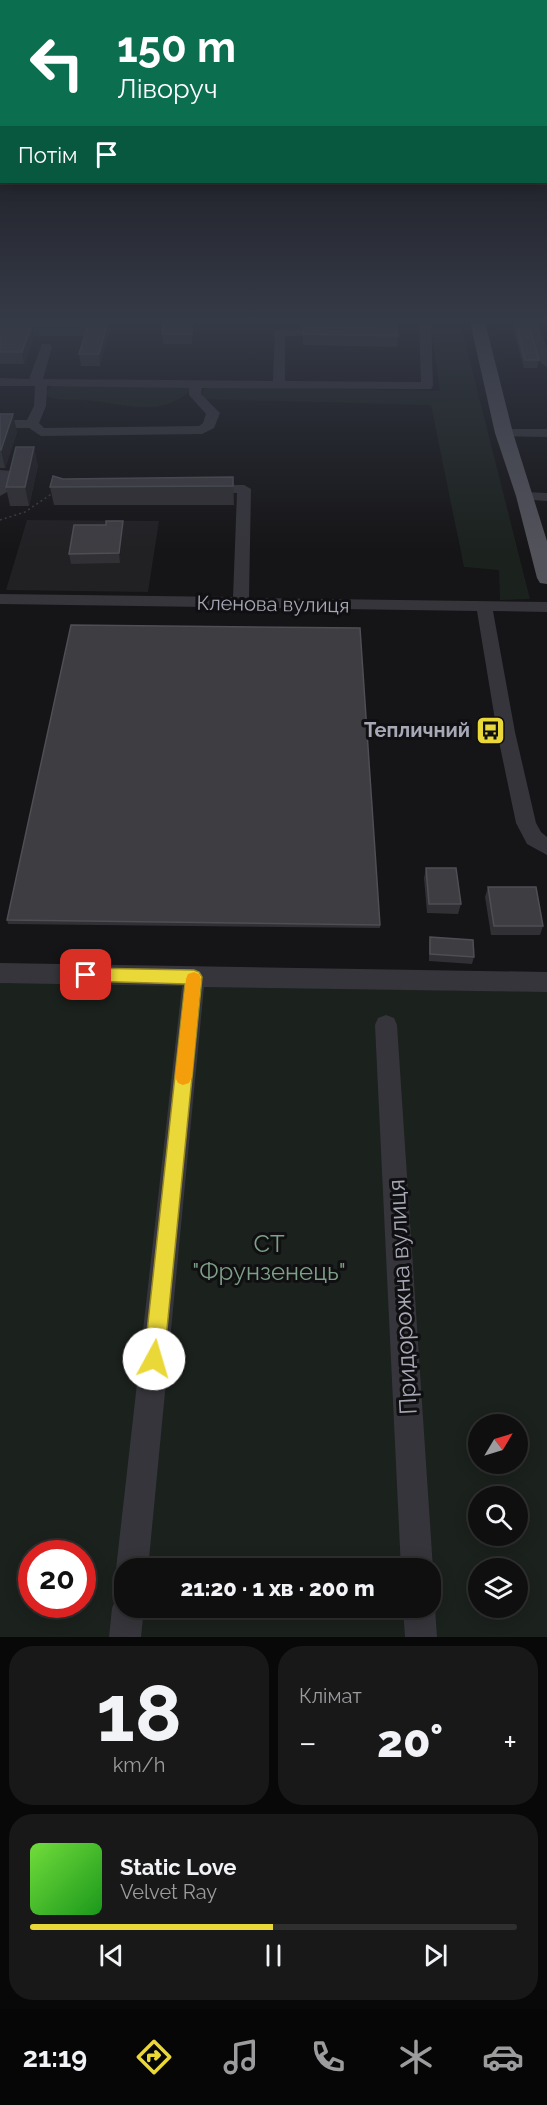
<!DOCTYPE html>
<html lang="uk">
<head>
<meta charset="utf-8">
<style>
  :root { --surface:#100f10; --page:#191819; --text:#f1f3f6; --muted:#9c9c9f; --line:#302f30; --accent:#ead738 }
  body { margin:0; font-family:Raleway,sans-serif; background:var(--page); color:var(--text); height:100vh; display:flex; flex-direction:column; font-size:22px; white-space:nowrap }
  * { box-sizing:border-box; margin:0 }
  p { font-size:20px; color:var(--muted) }
  .icon { flex:none; width:33px; height:33px; fill:none; stroke:currentColor; stroke-width:2; stroke-linecap:round; stroke-linejoin:round }
  .map { position:relative; height:1637px; overflow:hidden }
  .sheet { display:flex; flex-direction:column; gap:9px; padding:9px; background:#090809; flex:1 }
  .sheet>* { flex:none }
  .banner { position:absolute; left:0px; top:0px; width:548px; height:183px; box-shadow:0 3px 15px #0003,0 0 0 2px var(--line); background:#0b6e4f; color:#fff; overflow:hidden }
  .needle { width:39px; rotate:52deg }
  .buttons { position:absolute; left:468px; top:1414px; display:grid; gap:12px }
  .buttons a { display:grid; place-items:center; width:60px; height:60px; border-radius:50%; background:var(--surface); box-shadow:0 3px 15px #0003,0 0 0 2px var(--line); font-size:30px }
  .speed { position:absolute; left:18px; top:1540px; display:flex; gap:12px; font-size:30px; font-weight:700; text-align:center }
  .speed>* { display:grid; place-content:center; width:78px; height:78px; border-radius:50%; background:var(--surface); box-shadow:0 3px 15px #0003,0 0 0 2px var(--line); line-height:1 }
  .speed .limit { border:9px solid #d22; background:#fff; color:#111 }
  .pin { position:absolute; display:grid; place-items:center; width:51px; height:51px; color:#fff; margin:-26px; border-radius:12px; box-shadow:0 3px 9px #0006 }
  .me { position:absolute; width:66px; margin:-33px; rotate:6deg; stroke-linejoin:round; filter:drop-shadow(0 0 4px #0008) }
  .turn { display:flex; align-items:center; gap:21px; height:126px; padding:0 18px; font-size:27px }
  .turn .icon { width:78px; height:78px; stroke-width:2.5 }
  .turn b { display:block; font-size:42px; line-height:51px }
  .then { display:flex; align-items:center; height:57px; padding:0 18px; background:#0003; gap:12px; font-size:22px }
  .big { font-size:45px; font-weight:800; line-height:1.1 }
  .sheet .card { flex:1; display:flex; flex-direction:column; justify-content:center; gap:9px; min-width:0; padding:0 21px; border-radius:24px; background:var(--page) }
  .sheet .dial { align-items:center; gap:0 }
  .dial b { font-size:78px; line-height:1 }
  .song { display:flex; align-items:center; gap:18px }
  .cover { width:72px; height:72px; border-radius:9px; background:linear-gradient(135deg,hsl(100 70% 55%),hsl(120 70% 35%)) }
  .played { height:6px; border-radius:3px; background:linear-gradient(90deg,var(--accent) 50%,var(--line) 50%) }
  .keys { display:flex; justify-content:space-around; direction:ltr }
  .heat { display:flex; justify-content:space-between; align-items:center; font-size:33px; direction:ltr }
  .sheet .tiles { flex:1; display:grid; gap:9px; grid-template-columns:1fr 1fr }
  .card:last-child { grid-column:span 2 }
  .trip { position:absolute; left:114px; top:1558px; width:327px; height:60px; border-radius:24px; background:var(--surface); box-shadow:0 3px 15px #0003,0 0 0 2px var(--line); font-weight:800; line-height:60px; text-align:center }
  .dock { display:flex; height:96px; justify-content:space-around; align-items:center; background:#060606; color:var(--muted) }
  .dock .icon { width:42px; height:42px }
  .dock .on { color:var(--accent) }
  .dock b { font-size:27px; color:var(--text) }
  .map>svg:first-child { display:block }
  .built { fill:#212023 }
  .green { fill:#1b211d; fill-rule:evenodd }
  .lines { fill:none; stroke-linecap:round; stroke-linejoin:round }
  .path { stroke:#3c3c42; stroke-width:1.5; stroke-dasharray:2 3; stroke-linecap:butt }
  .minor { fill:#36353b; fill-rule:evenodd }
  .major { fill:#52525a; fill-rule:evenodd }
  .wall { fill:#313034 }
  .shaded-wall { fill:#201f22 }
  .building { fill:#3e3d42; stroke:#4e4e54; stroke-width:1.5 }
  .route { fill:#ead738; stroke:#988c24; stroke-width:1.5 }
  .slow { fill:#f59e0b }
  .labels { text-anchor:middle; dominant-baseline:central; stroke-width:6; stroke-linejoin:round; paint-order:stroke }
  .street-label { font-size:20px; fill:#a7a8b6; stroke:#100f11 }
  .poi-label { font-size:20px; font-weight:bold; fill:#a7a8b6; stroke:#100f11; text-anchor:end }
  .near-park-label { font-size:24px; fill:#7ea088; stroke:#100f11 }
  .near-street-label { font-size:24px; fill:#a7a8b6; stroke:#100f11 }
</style>
</head>
<body>
<div class="map">
<svg width="547" height="1637" viewBox="0 0 547 1637">
  <rect width="100%" height="100%" fill="#151416"/>
  <path class="built" d="M27,520L159,521L148,592L6,590Z"/>
  <path class="green" d="M430,322H460L530,599L500,600L499,570L464,567L431,405L203,399L202,393L206,387L440,391Z
    M53,385L189,386V392C156,419 121,402 84,400C68,399 57,402 43,394Z
    M0,982L547,992V1637H0ZM478,1425H518V1464H478ZM478,1497H518V1536H478ZM32,1554H82V1605H32ZM124,1569H430V1608H124ZM478,1569H518V1608H478Z"/>
  <g class="lines">
    <path class="path" d="M0,520L25,512L53,493"/>
    <path class="minor" d="M419,322H431L433,386L431,389L202,388L201,394L220,413L214,428L202,434L41,436L29,428H0V420H27L34,406L35,386H0V378L29,379L42,344H50L52,347L43,379L273,381L275,330L329,329L333,331V335L285,336V381L421,382ZM47,386L189,388V395L206,414L203,423L199,426L44,428L39,423L46,406Z
      M525,322H537L547,348V367L541,363Z
      M504,429H547V437L499,436L497,433L499,430Z
      M0,470L11,471L13,474L7,492L0,496Z
      M207,485H244L251,489L249,598L547,602V612L493,611L515,732L536,823L541,832L547,837V855L527,844L516,823L497,732L477,611L0,604V594L233,597L237,493L202,492L200,489L202,486Z
      M525,492L547,493V501L520,499L518,496L520,493Z
      M0,963L547,972V992L204,987L148,1569H124V1582L121,1580L116,1569L182,986L0,983Z
      M386,1015L394,1018L397,1025L433,1569L430,1574V1569H401L375,1025L378,1018Z
      M124,1593V1608H144L141,1637H109L112,1608L117,1597Z
      M430,1597L435,1608L437,1637H405L403,1608H430Z"/>
    <path class="major" d="M470,322H485L513,433L547,541V584L540,583L537,578L516,496L495,433Z"/>
  </g>
  <path class="wall" d="M0,322H112L100,366H81L79,354L85,336H34L24,364H0Z
    M192,322V344H163L162,334Z
    M299,322H396L398,336L397,347L303,345V328L299,327Z
    M511,322H528L539,360L537,368H524Z
    M0,414L17,432L5,468H0Z
    M38,465L29,506H10L6,487Z
    M233,477L234,505H54L50,487Z
    M123,521L124,531L120,563L71,564L69,554L106,525Z
    M426,868L461,904L458,914L427,913L424,878Z
    M488,887L543,926L540,935H491L485,897Z
    M7,920L380,925V928L8,924Z
    M430,937L474,957L472,964L429,961V943Z"/>
  <path class="shaded-wall" d="M108,322H112L100,366L99,354Z
    M32,325L34,336L24,364L22,352Z
    M13,414L17,432L5,468L1,450Z
    M34,447L38,465L29,506L25,487Z
    M123,521L124,531L120,563L119,553Z"/>
  <path class="building" d="M0,322H108L99,354H79L88,325H32L22,352H0Z
    M163,322H192V334H162Z
    M381,322H396L398,336L303,334V327H379Z
    M515,322H528L539,360H525Z
    M0,414H13L1,450H0Z
    M16,447H34L25,487H6Z
    M53,476L63,479L233,477V486L50,487Z
    M106,521H123L119,553L69,554L74,525H106Z
    M71,625L360,628L380,925L7,920Z
    M426,868H456L461,904H429Z
    M488,887H536L543,926H494Z
    M430,937L473,940L474,957L430,954Z"/>
  <linearGradient id="sky" x2="0" y2="1"><stop stop-color="#0c0b0c"/><stop offset="0.58" stop-color="#353a47"/><stop offset="1" stop-color="#353a47" stop-opacity="0"/></linearGradient>
  <rect width="547" height="552" fill="url(#sky)"/>
  <path class="route" d="M86,968L194,970L199,972L202,977L164,1359L161,1366L154,1369L147,1366L144,1359L185,984L86,981L81,979L78,975L81,970Z"/>
  <path class="slow" d="M194,972L199,974L201,979L192,1077L189,1083L183,1085L178,1083L175,1077L186,979L188,974Z"/>
  <defs>
    <symbol id="bus-square" viewBox="-11 -11 22 22"><rect x="-9" y="-9" width="18" height="18" rx="4" fill="#ead738" stroke="#100f11"/><path d="M-5-6H5V4H4V6H2V4H-2V6H-4V4H-5ZM-3.5-4V0h7V-4ZM-3.5 1.2v1.5H-2V1.2ZM2 1.2v1.5H3.5V1.2Z" fill="#111"/></symbol>
  </defs>
  <g fill-rule="evenodd">
    <use href="#bus-square" x="474" y="714" width="33" height="33"/>
  </g>
  <g class="labels">
    <g class="street-label">
      <text transform="translate(273 604) rotate(1)">Кленова вулиця</text>
    </g>
    <g class="poi-label">
      <text x="470" y="730">Тепличний</text>
    </g>
    <g class="near-park-label">
      <text x="269" y="1243">СТ<tspan x="269" dy="28">"Фрунзенець"</tspan></text>
    </g>
    <g class="near-street-label">
      <text transform="translate(402 1297) rotate(-93)">Придорожна вулиця</text>
    </g>
  </g>
</svg>
<div class="buttons">
<a><svg class="needle" viewBox="-14 -14 28 28"><path d="M0-13l5 13h-10z" fill="#e53935"/><path d="M0 13l5-13h-10z" fill="#9c9c9f"/></svg></a>
<a><svg class="icon" aria-label="search" viewBox="0 0 24 24"><circle cx="10" cy="10" r="6"/><path d="M15 15l6 6"/></svg></a>
<a><svg class="icon" aria-label="layers" viewBox="0 0 24 24"><path d="M12 4l9 5-9 5-9-5zM3 14l9 5 9-5"/></svg></a>
</div>
<div class="speed"><div class="limit">20</div></div>
<div class="pin" style="left:86px;top:975px;background:#d93025"><svg class="icon" aria-label="arrive" viewBox="0 0 24 24"><path d="M6 21V4h12l-3 4 3 4H6"/></svg></div>
<svg class="me" style="left:154px;top:1359px" viewBox="-20 -20 40 40"><circle r="19" fill="#fff"/><path d="M0-13L10 11 0 6-10 11z" fill="#ead738"/></svg>
<div class="trip">21:20 · 1 хв · 200 m</div>
<div class="banner">
<div class="turn"><svg class="icon" aria-label="left" viewBox="0 0 24 24"><path d="M17 20v-9H6M10 6l-5 5 5 5"/></svg><div><b>150 m</b>Ліворуч</div></div>
<div class="then">Потім<svg class="icon" aria-label="arrive" viewBox="0 0 24 24"><path d="M6 21V4h12l-3 4 3 4H6"/></svg></div>
</div>
</div>
<section class="sheet">
<div class="tiles">
<div class="card dial"><b>18</b><p>km/h</p></div>
<div class="card"><p>Клімат</p>
<div class="heat"><a>−</a><b class="big">20°</b><a>+</a></div>
</div>
<div class="card">
<div class="song"><i class="cover"></i><div><b>Static Love</b><p>Velvet Ray</p></div></div>
<div class="played"></div>
<div class="keys"><svg class="icon" aria-label="previous" viewBox="0 0 24 24"><path d="M18 5L8 12l10 7zM5 5v14"/></svg><svg class="icon" aria-label="pause" viewBox="0 0 24 24"><path d="M8 5v14M16 5v14"/></svg><svg class="icon" aria-label="next" viewBox="0 0 24 24"><path d="M6 5l10 7-10 7zM19 5v14"/></svg></div>
</div>
</div>
</section>
<nav class="dock">
<b>21:19</b>
<svg class="icon on" aria-label="directions" viewBox="0 0 24 24"><path d="M12 3l9 9-9 9-9-9zM9 14v-3h6M13 9l2 2-2 2"/></svg>
<svg class="icon" aria-label="music" viewBox="0 0 24 24"><path d="M9 18V5l10-2v13"/><circle cx="6" cy="18" r="3"/><circle cx="16" cy="16" r="3"/></svg>
<svg class="icon" aria-label="phone" viewBox="0 0 24 24"><path d="M5 4h4l2 5-3 2q2 4 5 5l2-3 5 2v4C11 20 4 13 5 4z"/></svg>
<svg class="icon" aria-label="climate" viewBox="0 0 24 24"><path d="M12 3v18M4 7l16 10M4 17L20 7"/></svg>
<svg class="icon" aria-label="car" viewBox="0 0 24 24"><path d="M5 17H2v-5l4-1 3-4h7l3 4 3 1v5h-3M9 17h6M6 11h13"/><circle cx="7" cy="17" r="2"/><circle cx="17" cy="17" r="2"/></svg>
</nav>
</body>
</html>
